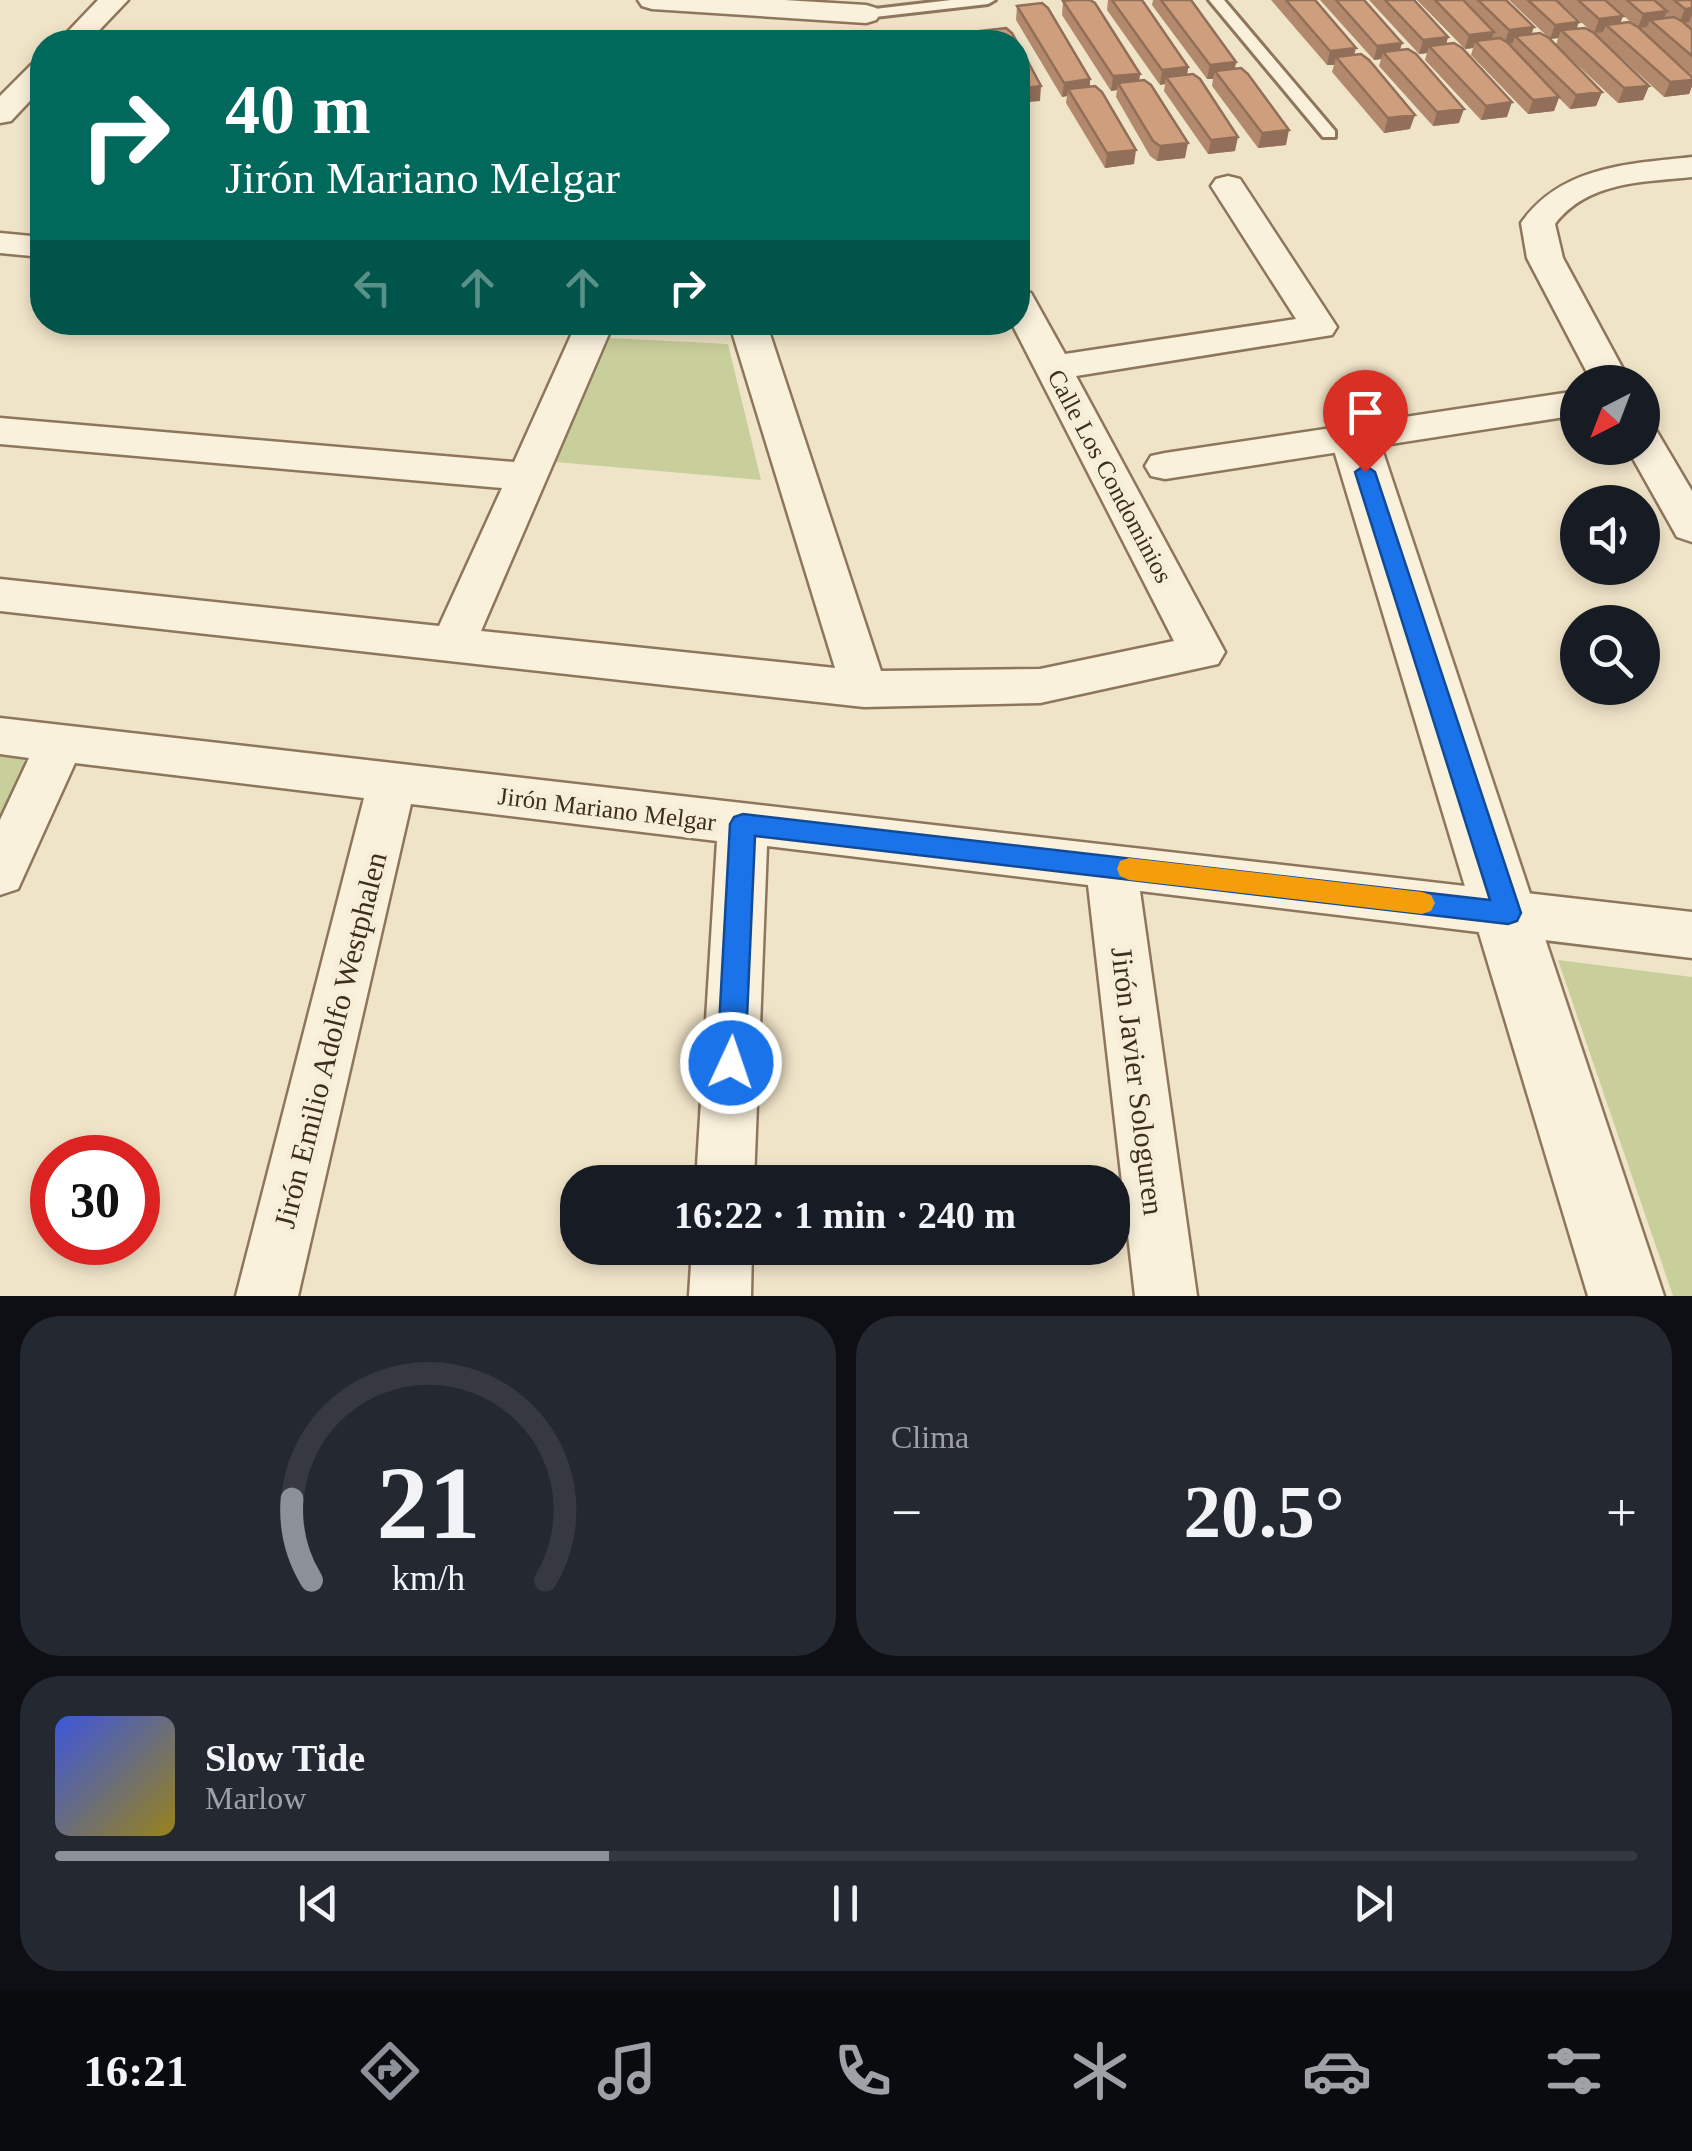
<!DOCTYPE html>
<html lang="es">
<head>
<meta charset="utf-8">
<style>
  :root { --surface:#171b24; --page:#242831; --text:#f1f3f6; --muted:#9ea1a6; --line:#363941; --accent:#8c9099 }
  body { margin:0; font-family:"Times New Roman",serif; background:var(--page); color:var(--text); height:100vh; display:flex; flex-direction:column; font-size:38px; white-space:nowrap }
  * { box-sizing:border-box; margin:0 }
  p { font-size:32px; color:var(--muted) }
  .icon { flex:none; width:55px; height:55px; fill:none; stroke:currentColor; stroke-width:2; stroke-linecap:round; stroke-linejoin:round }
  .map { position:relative; height:1296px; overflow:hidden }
  .drawer { display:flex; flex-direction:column; gap:20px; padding:20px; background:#0d0f14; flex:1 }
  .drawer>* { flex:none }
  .banner { position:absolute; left:30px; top:30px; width:1000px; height:305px; border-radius:40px; box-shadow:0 5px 15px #0003; background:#00695c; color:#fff; overflow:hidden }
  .needle { width:65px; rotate:222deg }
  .tools { position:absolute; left:1560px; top:365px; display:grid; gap:20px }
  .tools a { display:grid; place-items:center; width:100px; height:100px; border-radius:50%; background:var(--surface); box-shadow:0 5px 15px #0003; font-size:50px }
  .speed { position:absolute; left:30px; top:1135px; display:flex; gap:20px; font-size:50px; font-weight:700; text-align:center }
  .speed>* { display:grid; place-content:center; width:130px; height:130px; border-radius:50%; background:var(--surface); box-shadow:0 5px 15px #0003; line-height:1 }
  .speed .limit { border:15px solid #d22; background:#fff; color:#111 }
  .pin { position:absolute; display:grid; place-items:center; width:85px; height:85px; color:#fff; margin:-102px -42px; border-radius:50% 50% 50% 0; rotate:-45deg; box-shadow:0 0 10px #0007 }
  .pin .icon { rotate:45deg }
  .me { position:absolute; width:110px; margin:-55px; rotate:3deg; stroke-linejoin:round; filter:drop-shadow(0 0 8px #0008) }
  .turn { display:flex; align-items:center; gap:35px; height:210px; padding:0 30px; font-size:45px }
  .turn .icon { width:130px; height:130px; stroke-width:2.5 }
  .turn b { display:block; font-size:70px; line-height:85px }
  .lanes { display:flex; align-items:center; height:95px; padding:0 30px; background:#0003; justify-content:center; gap:50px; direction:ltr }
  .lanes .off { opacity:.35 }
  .big { font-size:75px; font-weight:700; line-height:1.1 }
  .drawer .card { flex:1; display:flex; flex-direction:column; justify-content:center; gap:15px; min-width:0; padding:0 35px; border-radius:40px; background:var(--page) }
  .drawer .dial { align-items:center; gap:0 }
  .dial svg { height:260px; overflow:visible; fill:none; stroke:var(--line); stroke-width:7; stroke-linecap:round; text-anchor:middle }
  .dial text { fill:var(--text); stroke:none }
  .song { display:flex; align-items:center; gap:30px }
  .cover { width:120px; height:120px; border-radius:15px; background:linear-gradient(135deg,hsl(230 70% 55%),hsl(50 70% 35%)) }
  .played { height:10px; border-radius:5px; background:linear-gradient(90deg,var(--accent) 35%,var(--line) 35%) }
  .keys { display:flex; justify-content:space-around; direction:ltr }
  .heat { display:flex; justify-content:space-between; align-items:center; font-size:55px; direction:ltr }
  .drawer .tiles { flex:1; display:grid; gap:20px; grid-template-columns:1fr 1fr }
  .card:last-child { grid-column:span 2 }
  .trip { position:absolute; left:560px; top:1165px; width:570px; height:100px; border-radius:40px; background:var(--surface); box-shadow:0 5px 15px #0003; font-weight:700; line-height:100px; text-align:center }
  .dock { display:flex; height:160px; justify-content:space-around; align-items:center; background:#090b0e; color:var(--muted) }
  .dock .icon { width:70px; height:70px }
  .dock .current { color:var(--accent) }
  .dock b { font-size:45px; color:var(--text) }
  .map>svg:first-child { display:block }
  .green { fill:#c9cf9b }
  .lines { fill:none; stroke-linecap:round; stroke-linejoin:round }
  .service-casing { stroke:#8d765c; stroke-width:6 }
  .minor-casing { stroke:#8d765c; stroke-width:5 }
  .tertiary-casing { stroke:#8d765c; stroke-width:5 }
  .service { fill:#faf1dc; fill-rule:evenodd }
  .minor { fill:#faf1dc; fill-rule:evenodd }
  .tertiary { fill:#faf1dc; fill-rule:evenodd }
  .wall { fill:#b2896c }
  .shaded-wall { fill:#916f58 }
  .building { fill:#cf9f7d; stroke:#916f58; stroke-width:2.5 }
  .route { fill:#1a73e8; stroke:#114b97; stroke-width:2.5 }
  .slow { fill:#f59e0b }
  .labels { text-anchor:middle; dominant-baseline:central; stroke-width:10; stroke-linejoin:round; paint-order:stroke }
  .street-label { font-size:25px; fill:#3d2e20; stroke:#f7eed8 }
  .near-street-label { font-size:30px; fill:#3d2e20; stroke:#f7eed8 }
</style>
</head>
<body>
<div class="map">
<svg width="1692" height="1296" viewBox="0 0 1692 1296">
  <rect width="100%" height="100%" fill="#f0e4c8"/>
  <path class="green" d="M610,338L728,344L761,480L556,462Z
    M0,756L30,760L0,819Z
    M1558,960L1692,977V1296H1673Z"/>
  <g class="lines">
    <defs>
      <path id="service" d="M951,0H995L988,4L866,18L859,14L866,10Z
        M1209,0H1224L1335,131V137H1323Z"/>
      <path id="minor" d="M98,0H128L88,42H58Z
        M638,0H784L866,5L876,8L880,14L876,20L866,23L652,9L642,6Z
        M42,62V88L11,121L0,123V96L31,65Z
        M1692,157V177C1644,182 1588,181 1555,224L1563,258L1630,382H1592L1527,258L1521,223C1561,166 1628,164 1692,157Z
        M1228,176L1240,179L1337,327L1332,335L1076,376L1225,652L1218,664L1040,703L864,707L0,611V579L439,626L502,488L0,444V418L514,462L577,322H614L481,631L835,668L729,322H766L881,671L1040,669L1174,641L1011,322H1018V290L1031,293L1065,354L1296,319L1211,186L1216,179Z
        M0,233L42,237V257L0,253Z
        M1578,391V415L1165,479L1151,476L1145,466L1151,456L1165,453Z
        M1642,426L1656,430L1692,491V542L1677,537L1627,448H1642Z
        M0,718L1692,912V958L1140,891L1197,1296H1135L1088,885L767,846L754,1182H696L717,841L411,804L298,1296H236L364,798L75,763L18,889L0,895V820L29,758L0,754Z
        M692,1248H752L751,1296H689Z"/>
      <path id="tertiary" d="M1354,421L1371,426L1378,437L1664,1296H1588L1330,437L1337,426Z"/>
    </defs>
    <use href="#service" class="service-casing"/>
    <use href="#minor" class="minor-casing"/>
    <use href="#tertiary" class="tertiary-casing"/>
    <use href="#service" class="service"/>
    <use href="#minor" class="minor"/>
    <use href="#tertiary" class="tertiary"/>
  </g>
  <path class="wall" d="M1108,0H1142L1188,67L1187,75L1235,151L1208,154L1164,91L1165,84L1160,85L1107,10Z
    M1153,0H1191L1236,62L1235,69L1286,145L1258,148L1212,86L1213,79H1207L1152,5Z
    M1271,0H1315L1354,55L1410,129L1384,133L1332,72L1334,65H1327Z
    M1320,0H1364L1400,50L1459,123L1433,126L1379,66L1381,59L1374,60Z
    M1369,0H1414L1448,37L1446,44L1507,117L1481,120L1425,60L1427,53L1419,54Z
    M1417,0H1506L1531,34L1602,92L1596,106L1570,109L1559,98L1554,111L1528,114L1471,55L1473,48L1465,49Z
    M1509,0H1556L1576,29L1592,32L1557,0H1605L1620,23L1634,25L1606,0H1692V75L1669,55L1692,77V86L1689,94L1664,97L1603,41L1649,86L1643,100L1618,103L1556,45L1558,38L1550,39Z
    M1063,1L1140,74L1139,81L1185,158L1157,161L1150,156L1116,97L1117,90L1111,91L1062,15Z
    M1017,6L1090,79V86L1134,164L1105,168L1066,103L1067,96L1062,97L1016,20Z
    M980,31L1017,42H980Z"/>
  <path class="shaded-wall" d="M1692,8V15L1689,22L1679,23L1685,9Z
    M1667,11L1661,25L1650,20L1647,27L1638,28L1643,14Z
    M1623,16L1618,30L1606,25L1603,32L1594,33L1599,19Z
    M1579,22L1574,36L1561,30L1558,38L1550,39L1555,25Z
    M1534,27L1529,41L1515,36L1513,43L1504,44L1509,30Z
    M1494,32L1489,46L1475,41L1473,48L1465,49L1469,35Z
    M1448,37L1444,51L1429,46L1427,53L1419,54L1423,40Z
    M1402,43L1398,57L1383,52L1381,59L1374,60L1377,46Z
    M1356,48L1352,63L1336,57L1334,65H1327L1330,51Z
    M1236,62L1233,76L1215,71L1213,79H1207L1210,65Z
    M1188,67L1186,82L1166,77L1165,84L1160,85L1162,70Z
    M1140,74L1138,88L1118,83L1117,90L1111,91L1113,76Z
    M1090,79L1089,94L1068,89L1067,96L1062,97L1064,83Z
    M1692,80V86L1689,94L1664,97L1670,82Z
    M1041,86L1040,101L1018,103V89Z
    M1649,86L1643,100L1618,103L1624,88Z
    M1602,92L1596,106L1570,109L1576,95Z
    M1559,97L1554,111L1528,114L1533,100Z
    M1512,102L1507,117L1481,120L1486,106Z
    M1464,109L1459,123L1433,126L1437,112Z
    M1415,115L1410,129L1384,133L1388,118Z
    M1289,130L1286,145L1258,148L1262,133Z
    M1238,137L1235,151L1208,154L1211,140Z
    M1188,143L1185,158L1157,161L1160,146Z
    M1136,150L1134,164L1105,168L1107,153Z"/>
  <path class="building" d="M1072,0H1090L1095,3L1140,74L1113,76L1063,1Z
    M1112,0H1142L1188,67L1162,70Z
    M1161,0H1191L1236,62L1210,65Z
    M1286,0H1315L1356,48L1330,51Z
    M1336,0H1364L1402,43L1377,46Z
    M1385,0H1414L1448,37L1423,40Z
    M1435,0H1463L1494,32L1469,35Z
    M1478,0H1506L1534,27L1509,30Z
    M1528,0H1556L1579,22L1555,25Z
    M1578,0H1605L1623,16L1599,19Z
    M1627,0H1654L1667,11L1643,14Z
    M1674,0H1692V8L1685,9Z
    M1042,3L1048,8L1090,79L1064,83L1017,6Z
    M1674,17L1683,22L1692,30V56L1650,20Z
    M1629,22L1638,27L1692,77V80L1670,82L1606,25Z
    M1006,28L1012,33L1017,42H987L980,31Z
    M1585,28L1594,33L1649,86L1624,88L1561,30Z
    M1540,33L1549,38L1602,92L1576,95L1515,36Z
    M958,34L966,42H935L932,36Z
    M1500,38L1508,43L1559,97L1533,100L1475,41Z
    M1018,43L1041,86L1018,89Z
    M1454,43L1462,48L1512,102L1486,106L1429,46Z
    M1408,49L1416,54L1464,109L1437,112L1383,52Z
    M1361,54L1369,60L1415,115L1388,118L1336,57Z
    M1241,68L1248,74L1289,130L1262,133L1215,71Z
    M1193,74L1200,79L1238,137L1211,140L1166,77Z
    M1144,80L1151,85L1188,143L1160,146L1153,141L1118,83Z
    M1095,86L1102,92L1136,150L1107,153L1068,89Z"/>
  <path class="route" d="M1365,465L1375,472L1521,913L1517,921L1508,924L755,836L745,1063L741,1072L731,1076L721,1072L717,1063L730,824L734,817L743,814L1490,900L1355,472Z"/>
  <path class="slow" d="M1129,858L1422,892L1431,895L1435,903L1431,911L1422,914L1129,880L1120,876L1117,869L1120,861Z"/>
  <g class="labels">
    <g class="street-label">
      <text transform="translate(1110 476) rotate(62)">Calle Los Condominios</text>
      <text transform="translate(607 809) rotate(7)">Jirón Mariano Melgar</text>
    </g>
    <g class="near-street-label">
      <text transform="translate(330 1040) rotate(-76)">Jirón Emilio Adolfo Westphalen</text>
      <text transform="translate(1138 1081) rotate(83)">Jirón Javier Sologuren</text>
    </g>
  </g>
</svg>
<div class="tools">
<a><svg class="needle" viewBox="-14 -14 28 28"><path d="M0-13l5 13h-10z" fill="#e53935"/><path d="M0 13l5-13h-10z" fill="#9ea1a6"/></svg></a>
<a><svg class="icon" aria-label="sound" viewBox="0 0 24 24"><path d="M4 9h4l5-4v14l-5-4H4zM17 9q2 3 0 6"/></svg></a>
<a><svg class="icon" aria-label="search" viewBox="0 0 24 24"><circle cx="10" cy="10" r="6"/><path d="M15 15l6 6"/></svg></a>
</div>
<div class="speed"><div class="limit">30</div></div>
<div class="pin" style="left:1365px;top:472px;background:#d93025"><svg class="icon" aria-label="arrive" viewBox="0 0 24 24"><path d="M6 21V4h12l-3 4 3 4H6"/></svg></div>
<svg class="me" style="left:731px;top:1063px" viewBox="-20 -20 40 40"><circle r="17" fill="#1a73e8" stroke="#fff" stroke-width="3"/><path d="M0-11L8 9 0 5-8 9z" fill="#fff"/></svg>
<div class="trip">16:22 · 1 min · 240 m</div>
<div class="banner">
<div class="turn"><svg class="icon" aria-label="right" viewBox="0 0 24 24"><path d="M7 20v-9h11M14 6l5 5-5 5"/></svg><div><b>40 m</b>Jirón Mariano Melgar</div></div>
<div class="lanes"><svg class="icon off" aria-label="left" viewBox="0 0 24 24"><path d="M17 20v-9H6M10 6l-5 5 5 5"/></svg><svg class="icon off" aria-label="ahead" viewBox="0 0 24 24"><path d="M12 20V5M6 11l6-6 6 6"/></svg><svg class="icon off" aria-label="ahead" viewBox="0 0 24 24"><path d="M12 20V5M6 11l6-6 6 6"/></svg><svg class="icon" aria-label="right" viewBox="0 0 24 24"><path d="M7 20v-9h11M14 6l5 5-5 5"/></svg></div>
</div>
</div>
<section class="drawer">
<div class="tiles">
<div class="card dial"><svg viewBox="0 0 100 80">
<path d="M14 69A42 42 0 1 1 86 69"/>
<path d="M14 69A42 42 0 0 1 8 44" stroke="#8c9099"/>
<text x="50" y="56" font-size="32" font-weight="700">21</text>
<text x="50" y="72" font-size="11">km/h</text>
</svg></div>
<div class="card"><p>Clima</p>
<div class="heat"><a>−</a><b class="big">20.5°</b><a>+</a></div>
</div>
<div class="card">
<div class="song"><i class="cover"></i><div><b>Slow Tide</b><p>Marlow</p></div></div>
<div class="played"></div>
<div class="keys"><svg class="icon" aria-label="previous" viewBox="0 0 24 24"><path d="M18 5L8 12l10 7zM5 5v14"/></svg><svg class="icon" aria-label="pause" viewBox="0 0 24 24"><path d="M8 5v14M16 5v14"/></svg><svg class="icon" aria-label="next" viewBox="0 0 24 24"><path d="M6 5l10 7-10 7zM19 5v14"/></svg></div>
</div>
</div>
</section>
<nav class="dock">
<b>16:21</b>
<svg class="icon current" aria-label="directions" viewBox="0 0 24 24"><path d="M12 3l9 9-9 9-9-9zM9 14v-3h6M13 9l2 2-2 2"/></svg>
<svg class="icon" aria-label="music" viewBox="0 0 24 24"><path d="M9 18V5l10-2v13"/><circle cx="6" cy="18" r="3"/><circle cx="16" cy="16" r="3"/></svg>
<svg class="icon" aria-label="phone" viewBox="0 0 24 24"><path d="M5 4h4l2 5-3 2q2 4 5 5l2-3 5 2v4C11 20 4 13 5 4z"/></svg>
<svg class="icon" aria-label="climate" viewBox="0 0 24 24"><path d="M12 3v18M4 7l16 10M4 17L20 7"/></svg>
<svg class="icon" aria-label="car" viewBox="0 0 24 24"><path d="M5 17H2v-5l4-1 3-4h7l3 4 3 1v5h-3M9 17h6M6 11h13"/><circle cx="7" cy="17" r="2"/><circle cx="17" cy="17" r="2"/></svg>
<svg class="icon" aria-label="filters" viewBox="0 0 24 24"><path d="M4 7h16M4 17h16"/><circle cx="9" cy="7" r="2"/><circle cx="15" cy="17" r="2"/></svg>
</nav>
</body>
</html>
